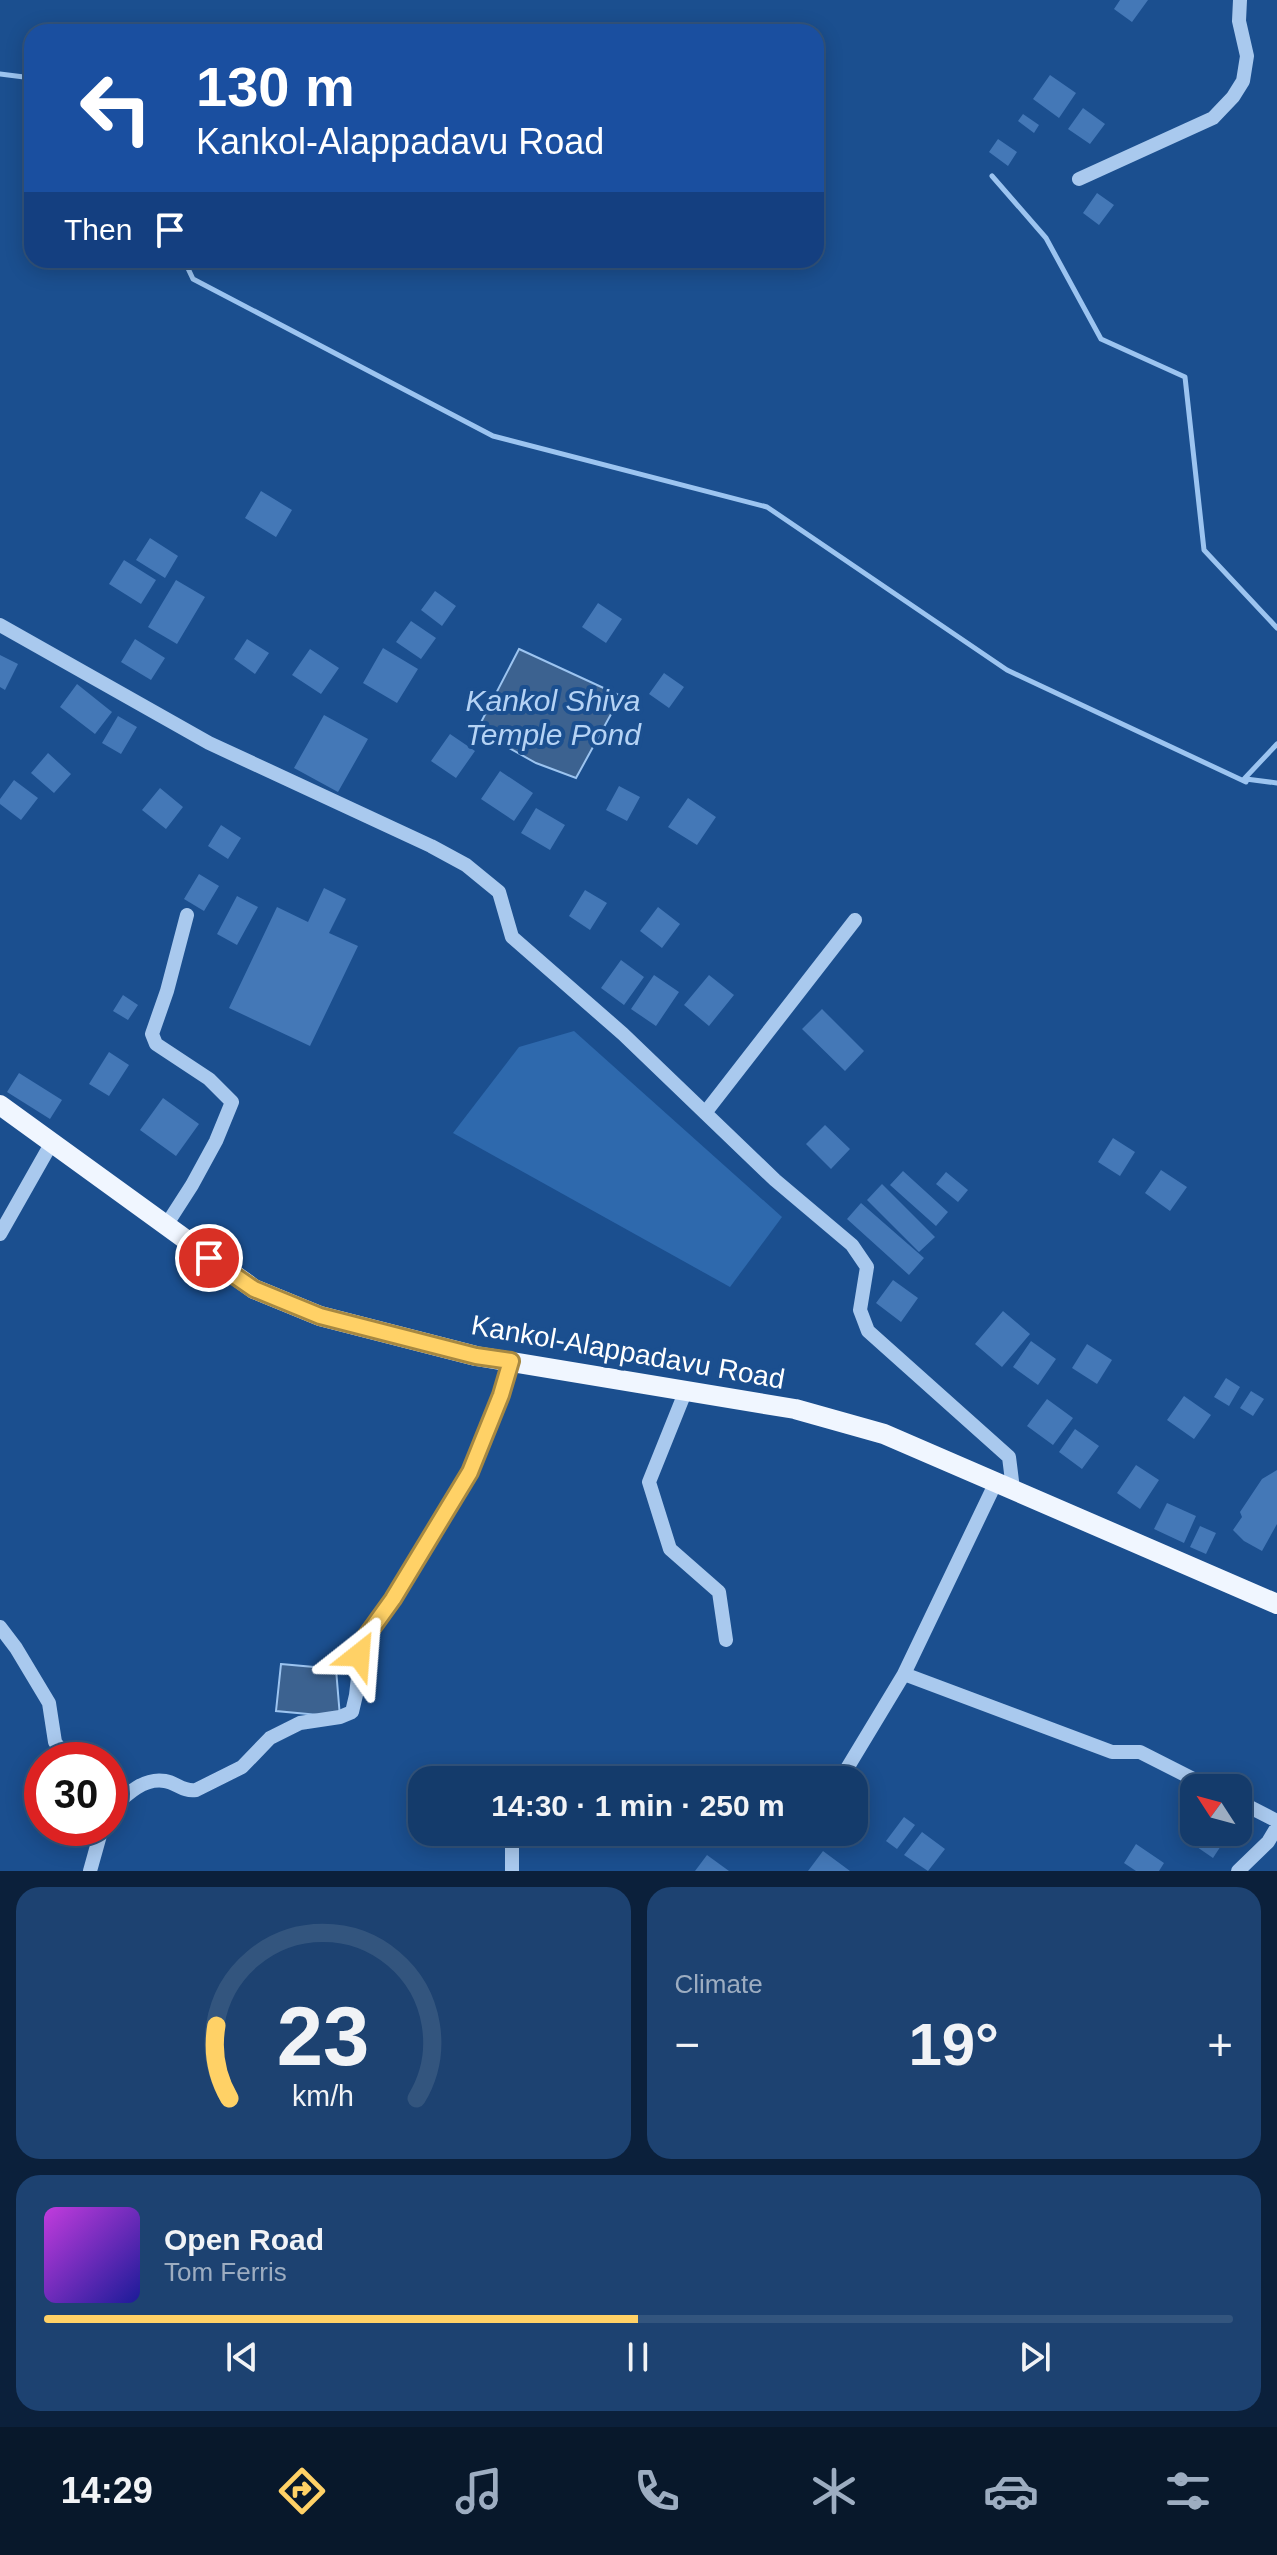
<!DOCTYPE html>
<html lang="en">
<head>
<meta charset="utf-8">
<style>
  :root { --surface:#143b6b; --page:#1d4271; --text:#f1f3f6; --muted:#9dadc1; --line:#33557e; --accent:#ffd166 }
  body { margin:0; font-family:Helvetica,sans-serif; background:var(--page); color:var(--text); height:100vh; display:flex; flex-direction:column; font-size:30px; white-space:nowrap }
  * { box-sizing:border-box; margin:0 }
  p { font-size:26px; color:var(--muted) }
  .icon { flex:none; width:44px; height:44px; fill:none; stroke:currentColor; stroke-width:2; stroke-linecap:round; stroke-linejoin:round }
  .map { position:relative; height:1871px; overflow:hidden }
  .sheet { display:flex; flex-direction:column; gap:16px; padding:16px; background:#0b203b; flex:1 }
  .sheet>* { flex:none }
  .top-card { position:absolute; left:24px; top:24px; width:800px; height:244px; border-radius:24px; box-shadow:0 4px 20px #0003,0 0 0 2px var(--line); background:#1a4fa0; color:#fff; overflow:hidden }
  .needle { width:52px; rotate:306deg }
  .tools { position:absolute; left:1180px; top:1774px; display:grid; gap:16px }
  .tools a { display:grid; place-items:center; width:72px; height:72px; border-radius:16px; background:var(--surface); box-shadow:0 4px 20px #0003,0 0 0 2px var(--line); font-size:40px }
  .speed { position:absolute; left:24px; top:1742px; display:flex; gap:16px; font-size:40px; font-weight:700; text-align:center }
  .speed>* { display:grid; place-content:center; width:104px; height:104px; border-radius:50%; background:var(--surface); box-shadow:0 4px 20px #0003,0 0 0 2px var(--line); line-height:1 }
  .speed .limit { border:12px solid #d22; background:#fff; color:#111 }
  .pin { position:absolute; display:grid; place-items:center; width:68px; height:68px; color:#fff; margin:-34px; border:4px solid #fff; border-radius:50%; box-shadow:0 2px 8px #0007 }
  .me { position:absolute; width:88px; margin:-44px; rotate:28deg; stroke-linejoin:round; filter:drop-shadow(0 0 6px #0008) }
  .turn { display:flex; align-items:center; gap:28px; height:168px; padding:0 40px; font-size:36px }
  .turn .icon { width:104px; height:104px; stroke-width:2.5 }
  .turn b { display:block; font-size:56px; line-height:68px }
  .then { display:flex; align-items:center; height:76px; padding:0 40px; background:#0003; gap:16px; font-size:30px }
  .big { font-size:60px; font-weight:800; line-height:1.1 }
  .sheet .card { flex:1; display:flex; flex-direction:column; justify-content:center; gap:12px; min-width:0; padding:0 28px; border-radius:24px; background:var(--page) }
  .sheet .dial { align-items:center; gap:0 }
  .dial svg { height:208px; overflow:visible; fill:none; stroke:var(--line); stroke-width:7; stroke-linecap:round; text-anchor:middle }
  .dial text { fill:var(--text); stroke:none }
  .song { display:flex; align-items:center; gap:24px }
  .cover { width:96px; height:96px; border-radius:12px; background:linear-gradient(135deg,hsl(290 70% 55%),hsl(240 70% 35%)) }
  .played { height:8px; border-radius:4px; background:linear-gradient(90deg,var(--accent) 50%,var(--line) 50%) }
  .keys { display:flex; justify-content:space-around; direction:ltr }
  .heat { display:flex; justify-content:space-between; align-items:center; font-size:44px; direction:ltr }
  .sheet .tiles { flex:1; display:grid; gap:16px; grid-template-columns:1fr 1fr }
  .card:last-child { grid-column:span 2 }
  .trip { position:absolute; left:408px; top:1766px; width:460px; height:80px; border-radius:24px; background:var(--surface); box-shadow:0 4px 20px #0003,0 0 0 2px var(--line); font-weight:800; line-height:80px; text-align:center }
  .tabs { display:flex; height:128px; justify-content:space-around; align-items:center; background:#08182b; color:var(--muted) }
  .tabs .icon { width:56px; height:56px }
  .tabs .current { color:var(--accent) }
  .tabs b { font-size:36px; color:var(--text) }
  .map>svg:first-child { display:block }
  .green { fill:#2e69ad }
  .water { fill:#3c6290; stroke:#9cc4f0; stroke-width:2 }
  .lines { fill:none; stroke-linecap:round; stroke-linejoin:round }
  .stream { stroke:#9cc4f0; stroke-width:5 }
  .building { fill:#4478b7 }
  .minor { stroke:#a9c9ee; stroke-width:14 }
  .major { stroke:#f0f6ff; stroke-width:20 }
  .route-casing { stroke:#a68842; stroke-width:20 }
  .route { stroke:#ffd166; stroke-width:14 }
  .labels { text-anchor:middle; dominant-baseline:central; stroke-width:8; stroke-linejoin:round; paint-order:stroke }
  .street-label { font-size:28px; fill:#fff; stroke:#1b4f8f }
  .water-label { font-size:30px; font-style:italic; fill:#b5d3f5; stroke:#1b4f8f }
</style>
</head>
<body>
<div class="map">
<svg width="1277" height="1871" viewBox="0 0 1277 1871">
  <rect width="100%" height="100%" fill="#1b4f8f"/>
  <path class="green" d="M574,1031L782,1217L730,1287L453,1133L519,1047Z"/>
  <path class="water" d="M519,649L621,696L576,778L536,763L477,730Z
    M281,1664L336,1669L340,1717L276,1711Z"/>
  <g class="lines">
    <path class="stream" d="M0,74L32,78
      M992,176L1046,238L1101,339L1185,377L1204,550L1277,628
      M184,260L193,279L493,436L767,507L1007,670L1246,782
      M1245,778L1277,744
      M1246,779L1277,783"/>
  </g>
  <path class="building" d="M1120,0H1148L1132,22L1114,9Z
    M1050,75L1076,93L1059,118L1033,99Z
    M1083,108L1105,124L1090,144L1068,129Z
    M1023,114L1039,125L1034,133L1018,121Z
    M998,139L1017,152L1008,166L989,152Z
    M1097,193L1114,205L1099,225L1083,213Z
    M261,491L292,510L276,537L245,518Z
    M150,538L178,556L165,578L136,560Z
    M124,560L156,580L141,604L109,584Z
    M176,580L205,597L177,644L148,627Z
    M435,591L456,606L442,626L421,610Z
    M598,603L622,619L606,643L582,627Z
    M411,621L436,638L421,659L396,642Z
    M135,639L165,658L151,680L121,662Z
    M247,639L269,653L255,674L234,659Z
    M383,648L418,669L397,703L363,683Z
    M310,649L339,668L321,694L292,675Z
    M0,655L18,664L5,690L0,687Z
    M664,673L684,687L669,708L649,694Z
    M77,684L112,712L95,734L60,707Z
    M324,715L368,739L338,792L294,768Z
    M118,716L137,727L121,754L102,743Z
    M450,734L475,751L456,778L431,761Z
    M48,753L71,774L54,793L31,773Z
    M500,771L533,793L514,821L481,799Z
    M14,780L38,798L21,820L0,804V799Z
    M619,786L640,797L627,821L606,810Z
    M160,788L183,807L166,829L142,810Z
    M688,798L716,817L697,845L668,827Z
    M536,808L565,825L550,850L521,833Z
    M221,825L241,838L228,859L208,846Z
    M199,874L219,886L204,911L184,899Z
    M324,888L346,899L329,933L358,946L310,1046L229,1008L277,907L308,922Z
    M585,890L607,903L590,930L569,916Z
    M237,896L258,907L237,945L217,934Z
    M658,907L680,924L662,948L640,931Z
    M621,960L644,977L624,1005L601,988Z
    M654,975L679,992L656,1026L631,1009Z
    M709,975L734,995L709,1026L684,1005Z
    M123,995L138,1005L128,1020L113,1011Z
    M822,1009L864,1051L845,1071L802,1029Z
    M109,1052L129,1065L109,1096L89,1084Z
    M19,1073L62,1100L50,1119L7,1092Z
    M163,1098L199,1124L176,1156L140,1130Z
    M825,1125L850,1149L831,1169L806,1144Z
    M1113,1138L1135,1152L1120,1176L1098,1162Z
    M1161,1170L1187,1187L1170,1211L1145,1193Z
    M903,1171L948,1212L936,1226L890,1185Z
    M946,1172L968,1190L958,1202L936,1184Z
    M882,1184L935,1237L919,1252L867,1200Z
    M861,1203L924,1258L909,1275L847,1219Z
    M893,1280L918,1298L901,1322L876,1303Z
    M1003,1311L1030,1334L1002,1367L975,1344Z
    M1031,1341L1056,1359L1038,1385L1013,1367Z
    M1087,1344L1112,1360L1097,1384L1072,1368Z
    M1226,1378L1240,1387L1229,1406L1214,1397Z
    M1251,1391L1264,1399L1253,1416L1240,1408Z
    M1184,1396L1211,1415L1194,1439L1167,1420Z
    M1047,1399L1073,1418L1053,1445L1027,1426Z
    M1075,1429L1099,1446L1082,1469L1059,1452Z
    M1136,1465L1159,1480L1140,1509L1117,1493Z
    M1277,1470V1524L1262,1551L1244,1541L1233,1530L1242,1517L1240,1512L1262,1479Z
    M1167,1503L1196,1516L1184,1543L1154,1529Z
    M1200,1526L1216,1533L1206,1554L1190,1547Z
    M904,1817L915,1825L897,1849L886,1841Z
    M1194,1817V1832H1230L1213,1858L1181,1836Z
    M922,1832L945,1849L928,1871L904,1855Z
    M1136,1844L1164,1863L1159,1871H1136L1124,1863Z
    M823,1851L850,1871H808Z
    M707,1855L729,1871H695Z"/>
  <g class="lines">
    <path class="minor" d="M1079,179L1213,118L1233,97L1243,81L1247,56L1239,21L1240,0
      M0,625L209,743L431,846L466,865L499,892L512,937L623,1034L775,1180L852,1245L867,1267L860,1310L868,1331L1009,1457L1013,1489
      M705,1113L855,920
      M165,1227L192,1185L216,1141L232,1102L209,1079L156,1044L152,1034L167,991L187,915
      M0,1234L51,1144
      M686,1390L649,1482L670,1549L719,1592L726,1640
      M996,1482L904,1674L1112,1752H1140L1211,1788
      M0,1627L16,1648L49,1703L55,1742L68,1760
      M840,1780L904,1674
      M1238,1801L1277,1821
      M110,1810C125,1796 143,1777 165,1781C177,1783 183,1792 196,1790L242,1767L270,1738L300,1723L340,1717L352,1712L356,1695L362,1642L393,1599L470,1472L488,1430L511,1361
      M512,1842V1871
      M90,1871L102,1828
      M1238,1871L1268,1842L1277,1827"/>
    <path class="major" d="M0,1105L254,1289L320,1316L476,1356L795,1409L884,1434L1277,1604"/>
  </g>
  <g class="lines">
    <defs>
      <path id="route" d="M209,1258L254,1289L320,1316L476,1356L511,1361L501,1395L470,1472L393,1599L362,1642L359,1655"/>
    </defs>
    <use href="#route" class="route-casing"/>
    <use href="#route" class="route"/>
  </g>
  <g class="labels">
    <g class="street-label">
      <text transform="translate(628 1352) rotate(10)">Kankol-Alappadavu Road</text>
    </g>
    <g class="water-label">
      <text x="553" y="700">Kankol Shiva<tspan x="553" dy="34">Temple Pond</tspan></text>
    </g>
  </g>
</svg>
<div class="tools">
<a><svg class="needle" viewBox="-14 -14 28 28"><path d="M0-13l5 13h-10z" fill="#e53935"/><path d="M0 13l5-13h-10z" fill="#9dadc1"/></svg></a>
</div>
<div class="speed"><div class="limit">30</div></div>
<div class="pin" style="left:209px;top:1258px;background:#d93025"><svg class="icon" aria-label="arrive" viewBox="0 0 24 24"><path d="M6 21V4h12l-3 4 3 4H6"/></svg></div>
<svg class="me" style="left:359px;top:1655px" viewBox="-20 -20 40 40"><path d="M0-17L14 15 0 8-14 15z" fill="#ffd166" stroke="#fff" stroke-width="4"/></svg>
<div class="trip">14:30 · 1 min · 250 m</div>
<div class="top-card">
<div class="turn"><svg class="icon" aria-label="left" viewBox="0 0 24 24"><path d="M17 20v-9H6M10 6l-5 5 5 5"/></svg><div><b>130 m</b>Kankol-Alappadavu Road</div></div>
<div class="then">Then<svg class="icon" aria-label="arrive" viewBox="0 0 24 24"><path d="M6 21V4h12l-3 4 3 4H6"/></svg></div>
</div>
</div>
<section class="sheet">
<div class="tiles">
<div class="card dial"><svg viewBox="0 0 100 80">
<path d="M14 69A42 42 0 1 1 86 69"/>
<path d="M14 69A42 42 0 0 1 9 41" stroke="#ffd166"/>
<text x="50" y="56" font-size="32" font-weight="700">23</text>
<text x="50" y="72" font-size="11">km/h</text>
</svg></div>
<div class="card"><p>Climate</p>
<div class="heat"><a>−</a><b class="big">19°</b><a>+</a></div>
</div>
<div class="card">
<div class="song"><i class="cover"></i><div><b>Open Road</b><p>Tom Ferris</p></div></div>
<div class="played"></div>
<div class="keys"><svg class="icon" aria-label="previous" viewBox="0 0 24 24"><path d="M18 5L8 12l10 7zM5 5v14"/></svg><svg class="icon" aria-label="pause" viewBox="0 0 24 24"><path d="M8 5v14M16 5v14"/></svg><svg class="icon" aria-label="next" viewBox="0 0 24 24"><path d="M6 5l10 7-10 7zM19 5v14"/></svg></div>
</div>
</div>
</section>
<nav class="tabs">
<b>14:29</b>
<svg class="icon current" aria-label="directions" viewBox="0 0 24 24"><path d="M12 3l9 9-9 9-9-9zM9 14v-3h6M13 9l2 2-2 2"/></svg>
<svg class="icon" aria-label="music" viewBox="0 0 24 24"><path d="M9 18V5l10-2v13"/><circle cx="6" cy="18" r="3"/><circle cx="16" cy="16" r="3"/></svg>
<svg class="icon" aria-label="phone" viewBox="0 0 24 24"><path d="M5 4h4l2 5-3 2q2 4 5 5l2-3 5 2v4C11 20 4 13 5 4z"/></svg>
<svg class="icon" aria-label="climate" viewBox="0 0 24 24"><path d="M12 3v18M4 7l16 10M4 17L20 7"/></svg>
<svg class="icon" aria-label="car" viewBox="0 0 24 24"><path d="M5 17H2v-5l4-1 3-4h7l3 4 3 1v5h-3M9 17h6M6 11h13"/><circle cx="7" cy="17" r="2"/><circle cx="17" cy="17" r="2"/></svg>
<svg class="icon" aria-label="filters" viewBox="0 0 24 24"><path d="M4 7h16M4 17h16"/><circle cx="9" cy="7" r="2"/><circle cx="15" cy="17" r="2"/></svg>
</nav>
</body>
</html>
